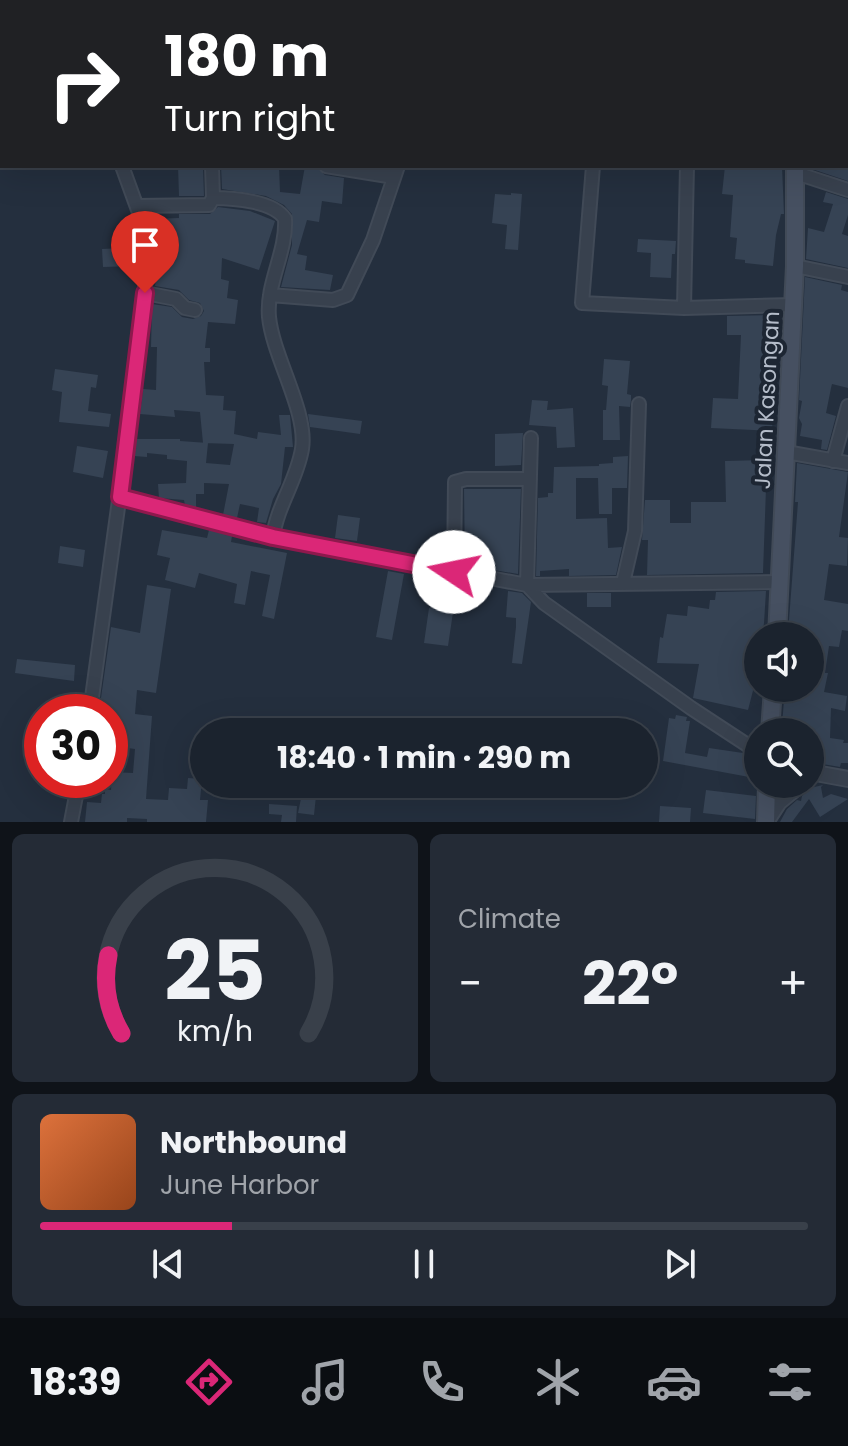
<!DOCTYPE html>
<html lang="en">
<head>
<meta charset="utf-8">
<style>
  :root { --surface:#1b232e; --page:#242b36; --text:#f1f3f6; --muted:#a0a4aa; --line:#39404a; --accent:#db2777 }
  body { margin:0; font-family:Poppins,sans-serif; background:var(--page); color:var(--text); height:100vh; display:flex; flex-direction:column; font-size:30px; white-space:nowrap }
  * { box-sizing:border-box; margin:0 }
  p { font-size:26px; color:var(--muted) }
  .icon { flex:none; width:44px; height:44px; fill:none; stroke:currentColor; stroke-width:2; stroke-linecap:round; stroke-linejoin:round }
  .map { position:relative; height:822px; overflow:hidden }
  .drawer { display:flex; flex-direction:column; gap:12px; padding:12px; background:#0f1319; flex:1 }
  .drawer>* { flex:none }
  .top-card { position:absolute; left:0px; top:0px; width:848px; height:168px; box-shadow:0 8px 32px #0002,0 0 0 2px var(--line); background:#202124; color:#fff; overflow:hidden }
  .controls { position:absolute; left:744px; top:622px; display:grid; gap:16px }
  .controls a { display:grid; place-items:center; width:80px; height:80px; border-radius:50%; background:var(--surface); box-shadow:0 8px 32px #0002,0 0 0 2px var(--line); font-size:40px }
  .speed { position:absolute; left:24px; top:694px; display:flex; gap:16px; font-size:40px; font-weight:700; text-align:center }
  .speed>* { display:grid; place-content:center; width:104px; height:104px; border-radius:50%; background:var(--surface); box-shadow:0 8px 32px #0002,0 0 0 2px var(--line); line-height:1 }
  .speed .limit { border:12px solid #d22; background:#fff; color:#111 }
  .pin { position:absolute; display:grid; place-items:center; width:68px; height:68px; color:#fff; margin:-82px -34px; border-radius:50% 50% 50% 0; rotate:-45deg; box-shadow:0 0 8px #0007 }
  .pin .icon { rotate:45deg }
  .me { position:absolute; width:88px; margin:-44px; rotate:281deg; stroke-linejoin:round; filter:drop-shadow(0 0 6px #0008) }
  .turn { display:flex; align-items:center; gap:28px; height:168px; padding:0 32px; font-size:36px }
  .turn .icon { width:104px; height:104px; stroke-width:2.5 }
  .turn b { display:block; font-size:56px; line-height:68px }
  .big { font-size:60px; font-weight:700; line-height:1.1 }
  .drawer .widget { flex:1; display:flex; flex-direction:column; justify-content:center; gap:12px; min-width:0; padding:0 28px; border-radius:12px; background:var(--page) }
  .drawer .dial { align-items:center; gap:0 }
  .dial svg { height:208px; overflow:visible; fill:none; stroke:var(--line); stroke-width:7; stroke-linecap:round; text-anchor:middle }
  .dial text { fill:var(--text); stroke:none }
  .song { display:flex; align-items:center; gap:24px }
  .cover { width:96px; height:96px; border-radius:12px; background:linear-gradient(135deg,hsl(20 70% 55%),hsl(20 70% 35%)) }
  .played { height:8px; border-radius:4px; background:linear-gradient(90deg,var(--accent) 25%,var(--line) 25%) }
  .keys { display:flex; justify-content:space-around; direction:ltr }
  .heat { display:flex; justify-content:space-between; align-items:center; font-size:44px; direction:ltr }
  .drawer .tiles { flex:1; display:grid; gap:12px; grid-template-columns:1fr 1fr }
  .widget:last-child { grid-column:span 2 }
  .trip { position:absolute; left:190px; top:718px; width:468px; height:80px; border-radius:40px; background:var(--surface); box-shadow:0 8px 32px #0002,0 0 0 2px var(--line); font-weight:700; line-height:80px; text-align:center }
  .dock { display:flex; height:128px; justify-content:space-around; align-items:center; background:#0b0e12; color:var(--muted) }
  .dock .icon { width:56px; height:56px }
  .dock .selected { color:var(--accent) }
  .dock b { font-size:36px; color:var(--text) }
  .map>svg:first-child { display:block }
  .building { fill:#364354 }
  .lines { fill:none; stroke-linecap:round; stroke-linejoin:round }
  .minor-casing { stroke:#414a57; stroke-width:16 }
  .tertiary-casing { stroke:#414a57; stroke-width:18 }
  .secondary-casing { stroke:#414a57; stroke-width:20 }
  .minor { stroke:#38414e; stroke-width:12 }
  .tertiary { stroke:#38414e; stroke-width:14 }
  .secondary { stroke:#465061; stroke-width:16 }
  .route-casing { stroke:#8e194d; stroke-width:20 }
  .route { stroke:#db2777; stroke-width:14 }
  .labels { text-anchor:middle; dominant-baseline:central; stroke-width:8; stroke-linejoin:round; paint-order:stroke }
  .street-label { font-size:22px; fill:#b4bcc9; stroke:#1d2633 }
</style>
</head>
<body>
<div class="map">
<svg width="848" height="822" viewBox="0 0 848 822">
  <rect width="100%" height="100%" fill="#242f3e"/>
  <path class="building" d="M178,166H203L204,196H179Z
    M221,166H279L280,192L300,194L305,166L317,168L325,175L344,178L342,204L322,201L319,222L307,220L297,254L307,256L305,270L333,275L330,290L281,287L292,245V214L284,205L266,196L222,189Z
    M725,166H782L784,214H781L776,235L773,266L745,263V260L735,259L737,238L730,237L733,195L722,194Z
    M806,166H848V181L806,167Z
    M826,192L848,199V215L842,234L848,236V268L806,259L808,228L824,232L833,204L823,202Z
    M511,193L522,194L518,250L505,249L507,225L492,223L495,194L511,195Z
    M218,207L250,211L275,221L259,270L222,258L221,279L229,281L227,298L238,300L235,324L208,322L205,348H210V362H204L206,395L224,396L223,410L236,411L234,434L257,439L258,432L281,435L279,415H290L293,447H285L281,484L273,499L266,523L257,522L259,508L240,504L237,518L223,515L229,484L204,483V494H196V508L185,505L184,500L159,498L158,484L186,483L187,461L167,459V455L147,453V457L134,456L136,439H180V441L208,443L206,463L230,465L234,444L203,443L200,412L174,410L175,417L140,414L143,389L156,390L157,347H151L152,304L172,307L182,317L193,319L201,316L204,311L200,303L189,300L179,290L155,286L161,238L153,239L151,219L179,218V214H210Z
    M638,239L676,241L675,254H672L671,278L650,277L651,253L637,252Z
    M122,248L123,253H134V266L103,267L102,249Z
    M805,277L842,285L841,290L848,292V388L832,384L831,388L826,413L836,416L827,450L821,449L822,440L800,436L802,424L799,418L802,401L799,400Z
    M770,315L769,325H775V338L779,339L777,400L774,399L772,431L711,428L713,398L738,399L741,335H727V316Z
    M604,359L630,361L627,394L631,395V400L630,407L619,406L620,440H603V410H606L608,386L602,385Z
    M55,369L98,375L96,388L91,387L88,411L111,414L109,427L59,422L62,392L52,390Z
    M532,400L548,401L547,410L573,408L575,447L557,448L556,427L529,425Z
    M308,414L362,421L360,434L310,427Z
    M523,433L521,465L495,466V434Z
    M77,446L108,451L103,478L73,472Z
    M628,456L627,488H612V514H599L598,478H576V519L607,518L608,548L622,547L616,575L569,576V569L540,571V576H536L538,498L548,497V493H553L554,467L599,466V464L613,463V457Z
    M767,460L763,573L647,575L648,540H642L645,500H670V523H691V502H726L725,461Z
    M797,463L848,472L839,537L848,538L847,566L829,564L824,600L848,604V631L842,630L839,647L829,646L825,673H828L824,692L847,696L845,711L831,708L830,738L844,740L843,743H848V763H841L840,767L811,762L812,732H783L784,725H782L785,688H810V636L788,633L798,502H795Z
    M464,489H521L518,574L494,570V567L465,564Z
    M338,515L360,518L357,541L335,538Z
    M162,530L207,538L209,530L232,536L231,542L287,553L274,619L262,616L270,575L251,571L245,605L234,603L237,584L199,573L195,588L165,580L170,558L157,555Z
    M60,546L85,550L83,567L58,563Z
    M388,571L404,574L392,640L376,637Z
    M147,585L171,589L156,693L137,690L135,714L152,716L146,799L168,800L169,788L187,789L188,778L202,779L200,800H208L206,822H147V819L127,818V822H85L87,802L101,803L102,794H105V789L111,790L112,772L133,773L135,749L120,747L122,724L110,723V712H99L111,627L140,633Z
    M442,590L456,592L448,646L424,643L429,608L440,610Z
    M508,591L522,593L531,602L522,664L512,663L516,627V618L506,617Z
    M766,591L764,623L762,636L758,635V680L756,679L748,710L693,698L699,664L657,663L660,637L663,638L667,614L687,616L688,606L709,609L710,600H715L716,592Z
    M587,593H611V607H587Z
    M17,659L75,665L74,681L15,673Z
    M676,715L687,717L686,721H690L685,753L707,757L709,748L743,753L752,759L749,777L663,761L669,718L675,719Z
    M304,784H323L322,797L316,796L314,815L298,813Z
    M823,785L821,787L823,798L831,794L848,799L820,817L809,799L792,822H780L787,809L797,800L801,801L802,796L810,788Z
    M706,790L756,796L755,819L703,813Z
    M269,804L297,806L296,822H281L282,815L269,814Z
    M660,806L691,808L690,822H659Z"/>
  <g class="lines">
    <defs>
      <path id="minor" d="M140,0V2
        M636,0L640,2
        M54,2L55,0
        M241,2V0
        M346,2L347,0
        M457,2L458,0
        M608,2V0
        M846,14H848
        M0,41L2,43
        M212,166L213,198
        M326,166L394,177
        M593,166L582,303L684,308L793,305
        M796,173L848,190
        M137,206L209,205L213,198C233,198 274,201 285,219C287,252 266,283 269,317C273,357 308,412 302,449C297,480 277,506 273,537
        M795,266L848,277
        M145,293L176,299L185,308L195,310
        M270,295L333,300L347,295L373,240L398,166
        M684,308L687,166
        M531,438L527,585L544,603L691,708L758,752
        M786,452L848,463
        M833,461L848,406
        M120,497L273,537L527,585L780,582
        M454,572L455,482L466,479H530
        M623,583L635,531L639,404
        M90,712L136,376L147,267L142,221L122,166
        M71,822L79,780"/>
      <path id="tertiary" d="M810,772L848,779
        M766,822L779,802L801,784"/>
      <path id="secondary" d="M783,2V0
        M777,636L795,266V166
        M770,732L773,688
        M766,822L767,784"/>
    </defs>
    <use href="#minor" class="minor-casing"/>
    <use href="#tertiary" class="tertiary-casing"/>
    <use href="#secondary" class="secondary-casing"/>
    <use href="#minor" class="minor"/>
    <use href="#tertiary" class="tertiary"/>
    <use href="#secondary" class="secondary"/>
  </g>
  <g class="lines">
    <defs>
      <path id="route" d="M145,293L120,497L273,537L454,572"/>
    </defs>
    <use href="#route" class="route-casing"/>
    <use href="#route" class="route"/>
  </g>
  <g class="labels">
    <g class="street-label">
      <text transform="translate(767 400) rotate(-87)">Jalan Kasongan</text>
    </g>
  </g>
</svg>
<div class="controls">
<a><svg class="icon" aria-label="sound" viewBox="0 0 24 24"><path d="M4 9h4l5-4v14l-5-4H4zM17 9q2 3 0 6"/></svg></a>
<a><svg class="icon" aria-label="search" viewBox="0 0 24 24"><circle cx="10" cy="10" r="6"/><path d="M15 15l6 6"/></svg></a>
</div>
<div class="speed"><div class="limit">30</div></div>
<div class="pin" style="left:145px;top:293px;background:#d93025"><svg class="icon" aria-label="arrive" viewBox="0 0 24 24"><path d="M6 21V4h12l-3 4 3 4H6"/></svg></div>
<svg class="me" style="left:454px;top:572px" viewBox="-20 -20 40 40"><circle r="19" fill="#fff"/><path d="M0-13L10 11 0 6-10 11z" fill="#db2777"/></svg>
<div class="trip">18:40 · 1 min · 290 m</div>
<div class="top-card">
<div class="turn"><svg class="icon" aria-label="right" viewBox="0 0 24 24"><path d="M7 20v-9h11M14 6l5 5-5 5"/></svg><div><b>180 m</b>Turn right</div></div>
</div>
</div>
<section class="drawer">
<div class="tiles">
<div class="widget dial"><svg viewBox="0 0 100 80">
<path d="M14 69A42 42 0 1 1 86 69"/>
<path d="M14 69A42 42 0 0 1 9 39" stroke="#db2777"/>
<text x="50" y="56" font-size="32" font-weight="700">25</text>
<text x="50" y="72" font-size="11">km/h</text>
</svg></div>
<div class="widget"><p>Climate</p>
<div class="heat"><a>−</a><b class="big">22°</b><a>+</a></div>
</div>
<div class="widget">
<div class="song"><i class="cover"></i><div><b>Northbound</b><p>June Harbor</p></div></div>
<div class="played"></div>
<div class="keys"><svg class="icon" aria-label="previous" viewBox="0 0 24 24"><path d="M18 5L8 12l10 7zM5 5v14"/></svg><svg class="icon" aria-label="pause" viewBox="0 0 24 24"><path d="M8 5v14M16 5v14"/></svg><svg class="icon" aria-label="next" viewBox="0 0 24 24"><path d="M6 5l10 7-10 7zM19 5v14"/></svg></div>
</div>
</div>
</section>
<nav class="dock">
<b>18:39</b>
<svg class="icon selected" aria-label="directions" viewBox="0 0 24 24"><path d="M12 3l9 9-9 9-9-9zM9 14v-3h6M13 9l2 2-2 2"/></svg>
<svg class="icon" aria-label="music" viewBox="0 0 24 24"><path d="M9 18V5l10-2v13"/><circle cx="6" cy="18" r="3"/><circle cx="16" cy="16" r="3"/></svg>
<svg class="icon" aria-label="phone" viewBox="0 0 24 24"><path d="M5 4h4l2 5-3 2q2 4 5 5l2-3 5 2v4C11 20 4 13 5 4z"/></svg>
<svg class="icon" aria-label="climate" viewBox="0 0 24 24"><path d="M12 3v18M4 7l16 10M4 17L20 7"/></svg>
<svg class="icon" aria-label="car" viewBox="0 0 24 24"><path d="M5 17H2v-5l4-1 3-4h7l3 4 3 1v5h-3M9 17h6M6 11h13"/><circle cx="7" cy="17" r="2"/><circle cx="17" cy="17" r="2"/></svg>
<svg class="icon" aria-label="filters" viewBox="0 0 24 24"><path d="M4 7h16M4 17h16"/><circle cx="9" cy="7" r="2"/><circle cx="15" cy="17" r="2"/></svg>
</nav>
</body>
</html>
